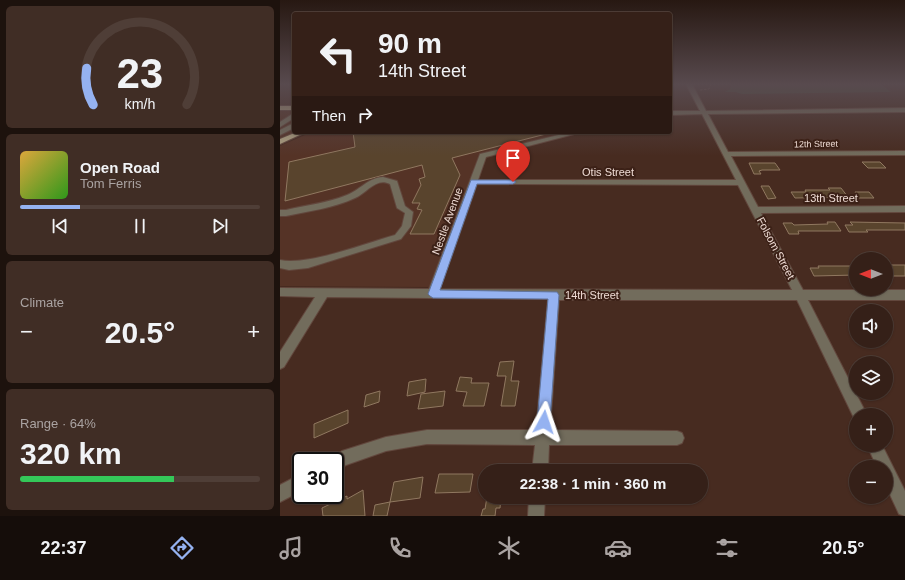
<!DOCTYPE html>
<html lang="en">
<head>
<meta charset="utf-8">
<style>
  :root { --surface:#352018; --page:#402d25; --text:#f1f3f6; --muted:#aaa3a2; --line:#4f3e37; --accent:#95b2f1 }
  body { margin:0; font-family:Arial,sans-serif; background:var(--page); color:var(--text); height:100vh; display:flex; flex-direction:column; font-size:15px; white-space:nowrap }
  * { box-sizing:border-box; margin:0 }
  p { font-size:13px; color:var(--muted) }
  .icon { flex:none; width:22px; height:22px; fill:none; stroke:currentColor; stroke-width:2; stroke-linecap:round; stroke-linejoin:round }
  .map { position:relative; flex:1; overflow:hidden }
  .side { display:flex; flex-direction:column; gap:6px; padding:6px; background:#1d120d; width:280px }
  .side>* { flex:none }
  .hud { position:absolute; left:12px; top:12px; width:380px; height:122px; border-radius:4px; box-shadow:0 1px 3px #0004,0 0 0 1px var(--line); background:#352018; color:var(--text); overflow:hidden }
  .needle { width:26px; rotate:270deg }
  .buttons { position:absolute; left:569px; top:252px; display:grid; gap:8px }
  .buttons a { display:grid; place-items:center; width:44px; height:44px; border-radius:50%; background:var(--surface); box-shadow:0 1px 3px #0004,0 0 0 1px var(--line); font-size:20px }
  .speed { position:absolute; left:12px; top:452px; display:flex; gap:8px; font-size:20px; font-weight:700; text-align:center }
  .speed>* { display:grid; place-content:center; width:52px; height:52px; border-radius:50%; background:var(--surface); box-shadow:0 1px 3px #0004,0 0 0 1px var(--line); line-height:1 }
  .speed .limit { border:2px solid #111; border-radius:6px; background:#fff; color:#111 }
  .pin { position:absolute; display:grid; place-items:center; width:34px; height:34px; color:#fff; margin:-41px -17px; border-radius:50% 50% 50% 0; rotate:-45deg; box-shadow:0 0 4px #0007 }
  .pin .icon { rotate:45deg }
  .me { position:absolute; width:44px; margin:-22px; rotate:5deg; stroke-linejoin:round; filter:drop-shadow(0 0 3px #0008) }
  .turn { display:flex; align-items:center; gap:14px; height:84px; padding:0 20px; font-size:18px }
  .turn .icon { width:52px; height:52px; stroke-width:2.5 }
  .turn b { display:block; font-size:28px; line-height:34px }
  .then { display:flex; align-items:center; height:38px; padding:0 20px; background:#0003; gap:8px; font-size:15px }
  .big { font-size:30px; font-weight:800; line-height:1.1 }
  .side .tile { flex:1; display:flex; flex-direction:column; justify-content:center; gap:6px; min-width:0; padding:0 14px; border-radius:6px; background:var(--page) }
  .side .dial { align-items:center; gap:0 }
  .dial svg { height:104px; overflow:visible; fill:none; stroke:var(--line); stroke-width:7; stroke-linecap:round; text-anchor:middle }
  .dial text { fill:var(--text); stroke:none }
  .song { display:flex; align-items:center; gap:12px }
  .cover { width:48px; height:48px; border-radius:6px; background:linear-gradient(135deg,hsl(40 70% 55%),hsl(110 70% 35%)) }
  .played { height:4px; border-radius:2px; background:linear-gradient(90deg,var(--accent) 25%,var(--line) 25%) }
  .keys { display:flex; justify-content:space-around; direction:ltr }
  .heat { display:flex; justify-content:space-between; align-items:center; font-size:22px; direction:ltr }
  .charge { height:6px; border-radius:3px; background:linear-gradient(90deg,#34c759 64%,var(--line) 0) }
  .trip { position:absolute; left:198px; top:464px; width:230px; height:40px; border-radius:20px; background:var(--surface); box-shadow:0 1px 3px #0004,0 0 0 1px var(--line); font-weight:800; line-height:40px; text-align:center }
  .dock { display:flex; height:64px; justify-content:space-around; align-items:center; background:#150d0a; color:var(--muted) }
  .dock .icon { width:28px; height:28px }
  .dock .active { color:var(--accent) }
  .dock b { font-size:18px; color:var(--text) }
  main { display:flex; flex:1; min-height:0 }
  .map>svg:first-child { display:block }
  .built { fill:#553326 }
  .green { fill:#414b35 }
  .building { fill:#59442d; stroke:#907860 }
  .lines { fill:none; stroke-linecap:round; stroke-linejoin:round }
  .minor-casing { stroke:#62473d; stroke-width:2 }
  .major-casing { stroke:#62473d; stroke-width:2 }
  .path { stroke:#846b62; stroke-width:1; stroke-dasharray:2.5 1.5; stroke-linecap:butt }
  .minor { fill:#726c5c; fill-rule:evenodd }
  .major { fill:#b0a383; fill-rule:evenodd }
  .route { fill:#95b2f1; stroke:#61749d }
  .labels { text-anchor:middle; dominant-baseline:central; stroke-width:4; stroke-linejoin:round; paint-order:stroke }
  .far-street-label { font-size:9px; fill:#eedbd4; stroke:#3c2117 }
  .street-label { font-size:11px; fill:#eedbd4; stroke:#3c2117 }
</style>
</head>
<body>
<main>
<section class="side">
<div class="tile dial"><svg viewBox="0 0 100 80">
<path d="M14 69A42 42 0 1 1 86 69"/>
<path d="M14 69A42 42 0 0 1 9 41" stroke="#95b2f1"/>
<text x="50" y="56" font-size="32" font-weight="700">23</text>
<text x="50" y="72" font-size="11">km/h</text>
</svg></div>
<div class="tile">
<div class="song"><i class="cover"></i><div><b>Open Road</b><p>Tom Ferris</p></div></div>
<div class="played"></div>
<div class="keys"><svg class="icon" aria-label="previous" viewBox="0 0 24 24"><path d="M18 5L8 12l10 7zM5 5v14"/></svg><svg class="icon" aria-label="pause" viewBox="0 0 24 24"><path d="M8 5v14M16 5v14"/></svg><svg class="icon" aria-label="next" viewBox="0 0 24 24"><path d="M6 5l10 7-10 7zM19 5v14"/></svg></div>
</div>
<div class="tile"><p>Climate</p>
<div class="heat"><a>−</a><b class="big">20.5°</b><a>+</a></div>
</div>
<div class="tile"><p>Range · 64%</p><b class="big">320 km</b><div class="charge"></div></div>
</section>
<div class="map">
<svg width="625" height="516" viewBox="0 0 625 516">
  <rect width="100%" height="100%" fill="#472b20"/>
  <path class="built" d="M0,109H14V132H18L0,140Z
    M32,132H286L199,155L149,287L0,286V146Z"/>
  <path class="green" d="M451,84H601L611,92L462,94L455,92H445L450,89Z"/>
  <path class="building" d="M73,132H266V134L172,158L180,175L154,234H130L142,210L137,209L140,203H132L141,185L139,179L145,177L142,165L5,201L9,162L75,147Z
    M582,162H600L606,168H588Z
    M469,163H495L500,170H482L479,171L481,174H474Z
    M481,186H489L496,198L488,199Z
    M548,188H561L568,197L515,198L511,192H526L525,190H550Z
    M575,192H589L594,198H579Z
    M547,222H555L561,231H518L519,234H509L503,223H512L514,225L548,224Z
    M570,222L625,223V230H586L588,232H569L565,225H573Z
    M610,265H625V276H609L606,268H612Z
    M538,266H576V275L534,276L530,268H539Z
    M234,361L231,381H239L235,406H221L226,376H217L220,362Z
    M180,377L192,378L191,383H209L204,406H183L187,392L176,391Z
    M146,379L145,392L127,396L129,382Z
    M100,391L99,402L84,407L86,395Z
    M165,391L163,406L138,409L141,394Z
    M68,410V423L34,438V424Z
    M159,474H193L190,492L155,493Z
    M143,477L140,498L110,502L114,482Z
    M83,490L85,516H43L42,508L67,496V499Z
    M207,497H221L220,508H216L215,516H201L203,509H205Z
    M110,502L107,516H93L95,505Z"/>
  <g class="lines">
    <defs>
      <path id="minor" d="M406,84H412L426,111L625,108V112L428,114L448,152L625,151V155L451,156L478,207L625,206V212L481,213L523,290H625V300H528L587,415H576L575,420L517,300H279L270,430L397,431L402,433L404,438L402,443L397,445H269L268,471H252L255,445L147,444L106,451L66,465L55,471V461H48L50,458L62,451L106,437L147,430H256L268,299L47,297L4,367L0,369V352L35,297L0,296V288L149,289L200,154L291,132H302L206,157L198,180H456L422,114L390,115V111H420ZM197,184L458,185L512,290L160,289Z
        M14,113V118L0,127V122Z
        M14,123V128L0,135V130Z
        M103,177L117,181L125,206L133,212L131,226L121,239L28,268L9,270L0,268V260C28,266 86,243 115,235L122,226L125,213L117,208L110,184C96,177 87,193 75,198C54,208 29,211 6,216H0V210H6C26,205 48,203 67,195C80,190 88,178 103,177Z
        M587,445H602L625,491V516L619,514L606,486V467H597Z
        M21,474V491L0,502V485Z
        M249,497H265L264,516H248Z"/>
      <path id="major" d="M0,106H14V110H0Z
        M17,132H26L0,144V139Z"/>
    </defs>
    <use href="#minor" class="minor-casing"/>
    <use href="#major" class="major-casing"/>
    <path class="path" d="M420,90L429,89L431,84"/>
    <use href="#minor" class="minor"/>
    <use href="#major" class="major"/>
  </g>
  <linearGradient id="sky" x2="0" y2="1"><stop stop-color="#271812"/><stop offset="0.54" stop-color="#584a4e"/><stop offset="1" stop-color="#584a4e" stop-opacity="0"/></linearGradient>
  <rect width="625" height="156" fill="url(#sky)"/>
  <path class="route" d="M191,180H233L236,182L233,184H197L160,290L277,292L279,295L270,422L268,426L264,428L259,426L257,422L268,299L153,298L150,296L148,294Z"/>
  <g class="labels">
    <g class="far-street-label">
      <text transform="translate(536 144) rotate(-1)">12th Street</text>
    </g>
    <g class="street-label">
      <text x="328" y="172">Otis Street</text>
      <text x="551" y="198">13th Street</text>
      <text transform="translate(167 221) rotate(-70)">Nestle Avenue</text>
      <text transform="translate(496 248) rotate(62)">Folsom Street</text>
      <text x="312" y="295">14th Street</text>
    </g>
  </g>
</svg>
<div class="buttons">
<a><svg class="needle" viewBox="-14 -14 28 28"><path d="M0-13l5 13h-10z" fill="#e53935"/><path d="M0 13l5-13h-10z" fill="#aaa3a2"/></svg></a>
<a><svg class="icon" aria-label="sound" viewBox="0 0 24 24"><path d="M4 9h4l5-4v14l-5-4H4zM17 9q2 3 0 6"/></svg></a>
<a><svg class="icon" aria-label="layers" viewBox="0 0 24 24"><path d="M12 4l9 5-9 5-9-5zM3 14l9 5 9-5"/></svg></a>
<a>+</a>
<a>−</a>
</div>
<div class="speed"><div class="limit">30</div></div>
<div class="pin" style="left:233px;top:182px;background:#d93025"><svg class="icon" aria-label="arrive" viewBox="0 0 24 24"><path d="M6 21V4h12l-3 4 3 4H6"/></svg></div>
<svg class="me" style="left:264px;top:422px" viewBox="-20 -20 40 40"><path d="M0-17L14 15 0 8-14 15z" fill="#95b2f1" stroke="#fff" stroke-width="4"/></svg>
<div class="trip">22:38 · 1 min · 360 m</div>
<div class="hud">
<div class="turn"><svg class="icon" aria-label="left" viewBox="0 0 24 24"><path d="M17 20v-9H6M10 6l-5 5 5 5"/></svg><div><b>90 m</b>14th Street</div></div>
<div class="then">Then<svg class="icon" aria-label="right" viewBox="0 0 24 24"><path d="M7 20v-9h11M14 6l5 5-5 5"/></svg></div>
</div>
</div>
</main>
<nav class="dock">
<b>22:37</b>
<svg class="icon active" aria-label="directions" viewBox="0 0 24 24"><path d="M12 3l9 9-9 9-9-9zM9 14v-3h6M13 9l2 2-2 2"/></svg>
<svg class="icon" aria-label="music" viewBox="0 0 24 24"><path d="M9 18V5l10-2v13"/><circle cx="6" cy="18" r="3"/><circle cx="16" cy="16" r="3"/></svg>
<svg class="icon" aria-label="phone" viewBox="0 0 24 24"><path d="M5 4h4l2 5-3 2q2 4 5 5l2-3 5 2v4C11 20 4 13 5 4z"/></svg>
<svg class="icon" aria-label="climate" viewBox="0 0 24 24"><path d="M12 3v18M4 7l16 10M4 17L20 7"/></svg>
<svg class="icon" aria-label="car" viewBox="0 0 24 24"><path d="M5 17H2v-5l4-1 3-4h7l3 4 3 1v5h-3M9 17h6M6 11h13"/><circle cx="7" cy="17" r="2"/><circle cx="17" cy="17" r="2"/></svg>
<svg class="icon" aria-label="filters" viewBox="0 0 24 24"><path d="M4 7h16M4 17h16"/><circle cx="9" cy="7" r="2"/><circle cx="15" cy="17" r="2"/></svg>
<b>20.5°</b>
</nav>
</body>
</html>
